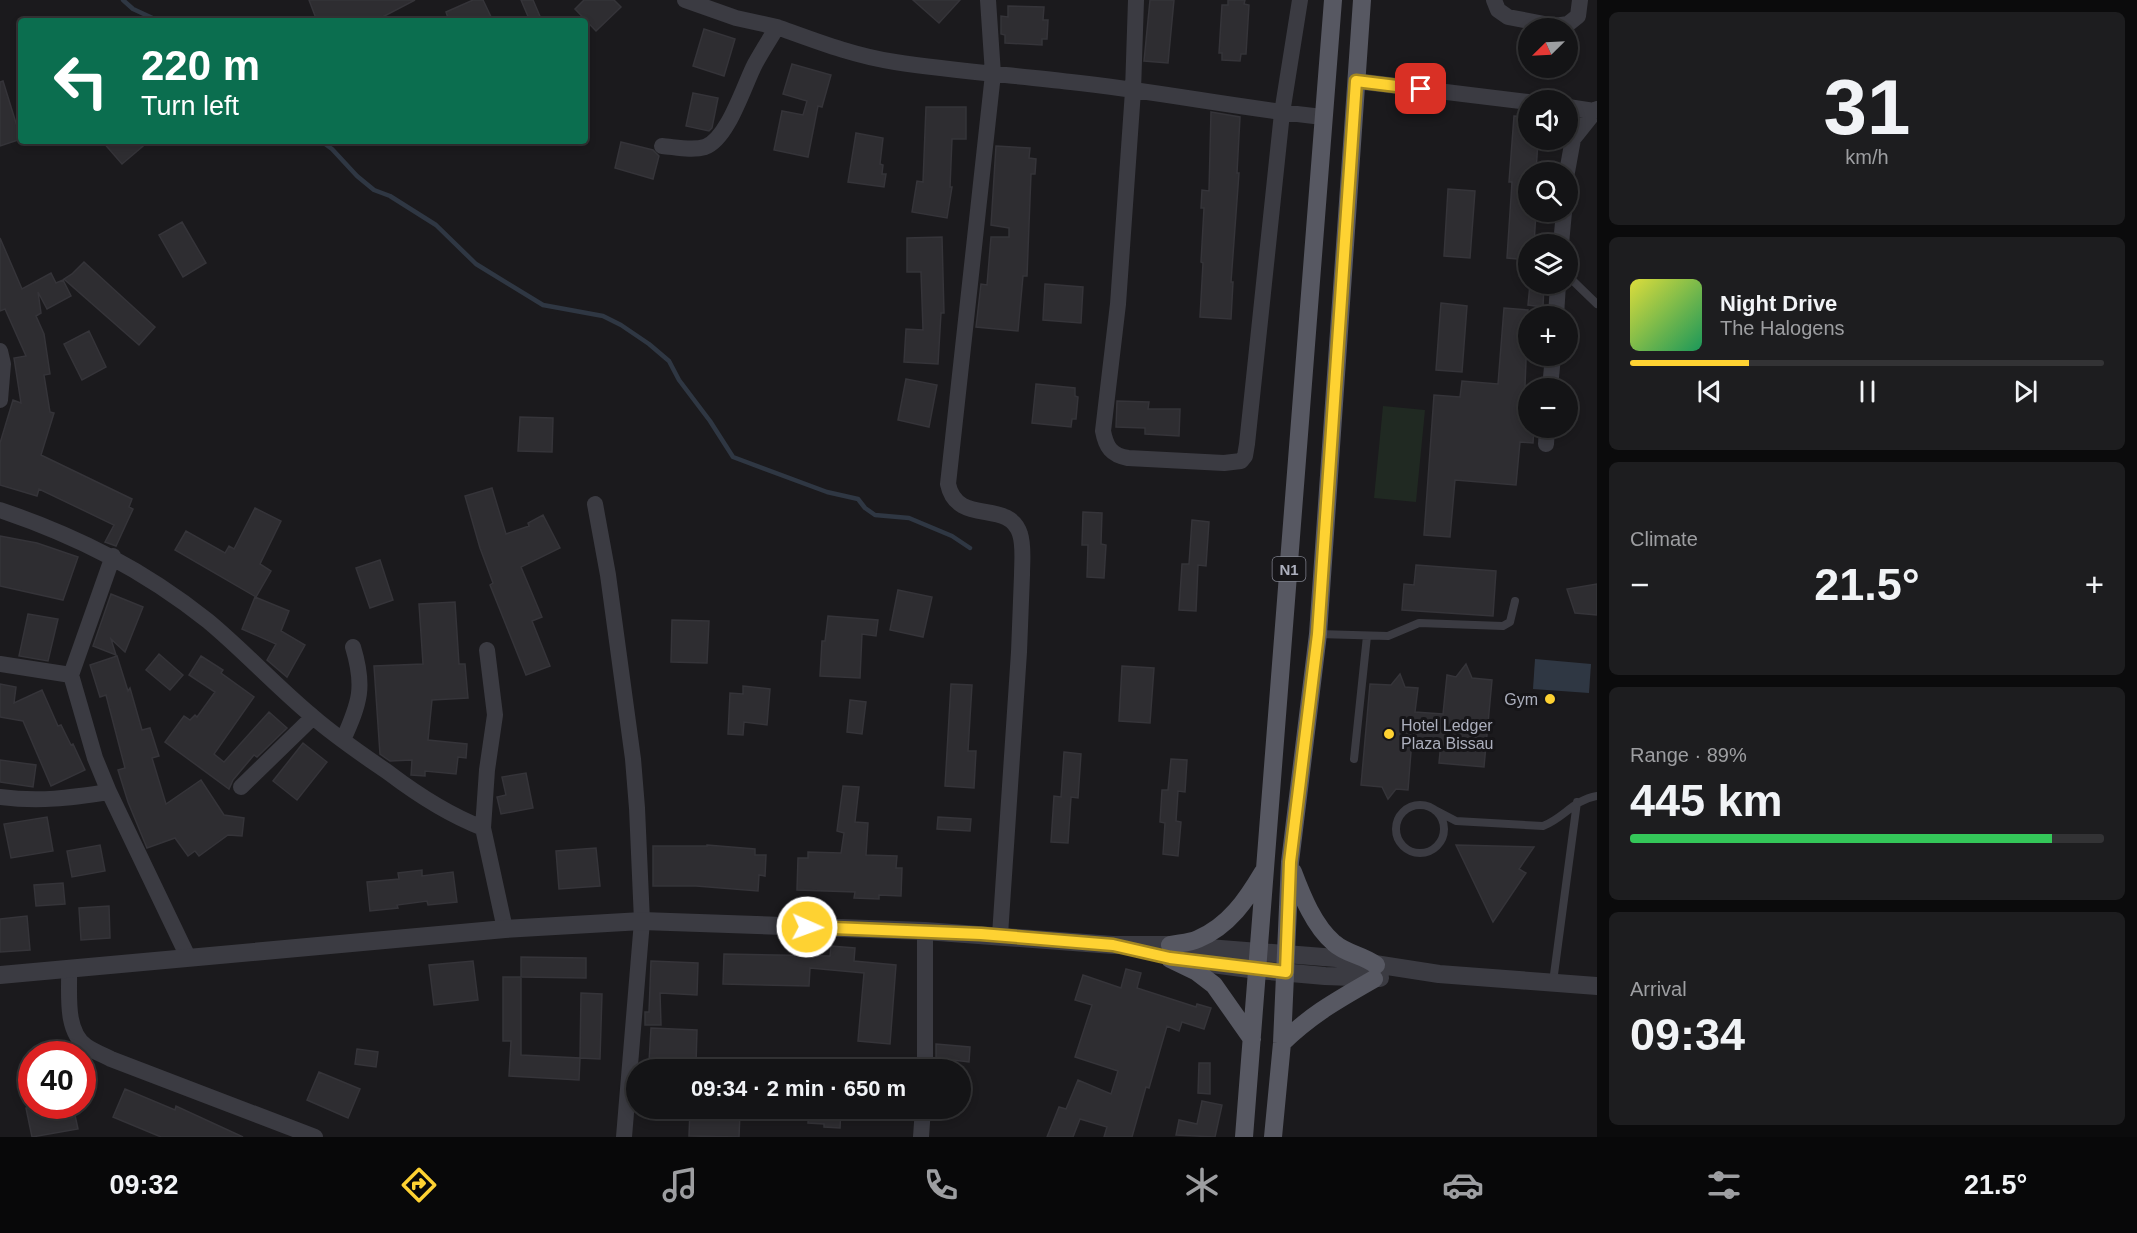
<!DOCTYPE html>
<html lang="en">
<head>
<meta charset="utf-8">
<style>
  :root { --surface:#141416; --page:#1d1d1f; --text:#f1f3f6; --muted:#9d9ea1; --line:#333335; --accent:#fed232 }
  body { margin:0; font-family:Arial,sans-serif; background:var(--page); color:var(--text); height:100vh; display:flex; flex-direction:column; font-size:22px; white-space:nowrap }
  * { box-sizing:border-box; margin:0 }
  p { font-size:20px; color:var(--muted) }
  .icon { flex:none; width:33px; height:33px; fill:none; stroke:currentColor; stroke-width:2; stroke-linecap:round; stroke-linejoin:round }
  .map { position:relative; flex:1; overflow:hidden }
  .drawer { display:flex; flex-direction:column; gap:12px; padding:12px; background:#0b0b0c; width:540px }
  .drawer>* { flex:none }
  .banner { position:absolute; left:18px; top:18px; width:570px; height:126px; border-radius:6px; box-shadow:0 3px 9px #0003,0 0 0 2px var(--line); background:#0b6e4f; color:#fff; overflow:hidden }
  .needle { width:39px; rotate:246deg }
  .buttons { position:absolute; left:1518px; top:18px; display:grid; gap:12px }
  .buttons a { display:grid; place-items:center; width:60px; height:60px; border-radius:50%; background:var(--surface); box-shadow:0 3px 9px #0003,0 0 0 2px var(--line); font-size:30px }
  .speed { position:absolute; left:18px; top:1041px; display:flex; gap:12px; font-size:30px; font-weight:700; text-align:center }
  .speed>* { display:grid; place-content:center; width:78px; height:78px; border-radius:50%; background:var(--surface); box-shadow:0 3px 9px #0003,0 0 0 2px var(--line); line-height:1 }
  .speed .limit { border:9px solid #d22; background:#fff; color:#111 }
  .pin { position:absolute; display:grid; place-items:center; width:51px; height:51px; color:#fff; margin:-26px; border-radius:12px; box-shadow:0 3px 9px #0006 }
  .me { position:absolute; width:66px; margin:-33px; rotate:92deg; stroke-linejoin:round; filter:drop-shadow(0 0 4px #0008) }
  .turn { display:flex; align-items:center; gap:21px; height:126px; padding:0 24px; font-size:27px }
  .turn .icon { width:78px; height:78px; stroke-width:2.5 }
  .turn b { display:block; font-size:42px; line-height:51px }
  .big { font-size:45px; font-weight:600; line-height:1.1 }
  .drawer .widget { flex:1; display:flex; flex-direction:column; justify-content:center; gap:9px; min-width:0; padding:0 21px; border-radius:9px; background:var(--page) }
  .drawer .dial { align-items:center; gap:0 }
  .dial b { font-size:78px; line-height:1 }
  .song { display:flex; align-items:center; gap:18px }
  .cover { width:72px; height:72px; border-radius:9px; background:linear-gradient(135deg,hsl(60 70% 55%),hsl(150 70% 35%)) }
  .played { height:6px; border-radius:3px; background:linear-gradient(90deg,var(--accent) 25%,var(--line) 25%) }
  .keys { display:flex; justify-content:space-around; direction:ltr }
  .heat { display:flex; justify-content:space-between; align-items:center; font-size:33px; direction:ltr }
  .charge { height:9px; border-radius:4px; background:linear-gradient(90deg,#34c759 89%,var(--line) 0) }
  .trip { position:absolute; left:626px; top:1059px; width:345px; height:60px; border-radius:30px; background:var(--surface); box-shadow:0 3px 9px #0003,0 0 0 2px var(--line); font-weight:600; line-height:60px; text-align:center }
  .tab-bar { display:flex; height:96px; justify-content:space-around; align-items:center; background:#080809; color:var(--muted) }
  .tab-bar .icon { width:42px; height:42px }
  .tab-bar .selected { color:var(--accent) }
  .tab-bar b { font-size:27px; color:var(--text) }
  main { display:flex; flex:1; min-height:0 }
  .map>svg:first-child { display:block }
  .green { fill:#202922 }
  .water { fill:#2f3743 }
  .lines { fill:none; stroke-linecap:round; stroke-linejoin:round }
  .stream { stroke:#2f3743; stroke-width:4.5 }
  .building { fill:#2e2d31; stroke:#353439; stroke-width:1.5 }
  .service { stroke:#3b3b42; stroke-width:8 }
  .minor { stroke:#3b3b42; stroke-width:16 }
  .tertiary { stroke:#3b3b42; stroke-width:18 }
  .primary { stroke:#575862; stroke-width:18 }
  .route-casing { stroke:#a58820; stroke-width:15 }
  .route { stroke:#fed232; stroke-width:10 }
  .poi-dot { fill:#fed232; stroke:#161518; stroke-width:2 }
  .labels { text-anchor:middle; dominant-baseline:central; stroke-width:6; stroke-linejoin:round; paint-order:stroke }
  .shield { fill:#161518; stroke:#7f818c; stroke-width:1.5 }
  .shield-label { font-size:15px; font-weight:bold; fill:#acafbd }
  .poi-label { font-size:16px; fill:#acafbd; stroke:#161518; text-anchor:end }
</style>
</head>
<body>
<main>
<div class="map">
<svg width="1597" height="1137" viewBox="0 0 1597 1137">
  <rect width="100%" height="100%" fill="#1b1a1d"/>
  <path class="green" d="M1383,406L1425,410L1416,502L1374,498Z"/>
  <path class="water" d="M1535,659L1591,664L1589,693L1533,689Z"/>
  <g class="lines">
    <path class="stream" d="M123,0L133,9L159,21
      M321,141L332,149L357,176L374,190L390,196L436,225L476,264L543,305L603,316L621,325L649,344L669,361L679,380L710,421L733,457L827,492L858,499L865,508L875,515L909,518L952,536L970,548"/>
  </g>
  <path class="building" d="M309,0H415L375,21H317Z
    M473,0H483L493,21H449L446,12Z
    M521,0H533L542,21H530Z
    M584,0H614L621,7L596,31L575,9Z
    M913,0H960L939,23Z
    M1150,0H1174L1168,63L1144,61Z
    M1228,0H1245L1244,4L1249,5L1246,54H1241L1240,61L1222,60V53H1219L1222,5H1228Z
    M1008,6L1044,7L1043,20H1048L1047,39H1042V45L1005,43V35L1001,34V16L1008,17Z
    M704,29L735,39L724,76L693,66Z
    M792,64L831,75L822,107L818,106L808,157L774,150L782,111L803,115L807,101L783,94Z
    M3,81L21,139L0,146V82Z
    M693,93L718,98L712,128L709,131L686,126Z
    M926,107H966V139H952L950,187H952L947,218L912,212L917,181L923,182Z
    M1211,112L1240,117L1237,173H1239L1231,282H1233L1231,319L1200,317L1203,263L1201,262L1204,208H1201L1202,190L1209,191Z
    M1514,116L1528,117V140H1538L1536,172H1528V212H1536L1534,244H1528V260L1507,258L1512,182H1509Z
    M856,133L883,138L880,164L883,165L882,174H886L884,187L848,182Z
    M102,141H149L122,164Z
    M621,142L653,150L659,156L653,179L615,168Z
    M996,146L1030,148L1029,158L1036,159L1035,174H1031L1027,276H1023L1018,331L976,327L981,284L987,285L991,237H1009V228L991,225Z
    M1448,189L1475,191L1470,258L1444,256Z
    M182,222L206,263L183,277L159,235Z
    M942,237L944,313H941L938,364L904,362L906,329L923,330L921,272H907V238Z
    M0,238L22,289L51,273L56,283L63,280L71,296L47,309L38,292L41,313L36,316L44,334L50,374L44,375L50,412L54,413L41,455L132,499L129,507L133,509L116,546L105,542L114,525L39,489L37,496L0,485V443L13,400L21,403L14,358L26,356L5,309L0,311Z
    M84,262L155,327L139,345L64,279L72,274Z
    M1045,284L1083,287L1081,323L1043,320Z
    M1530,284H1544L1543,307L1528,305Z
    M1441,303L1467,306L1462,372L1436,370Z
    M1504,308L1528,310L1525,386L1528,387V428H1534L1533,443L1520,442L1516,485L1455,480L1450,537L1424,535L1434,395L1460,397L1462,381L1498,384Z
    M89,331L106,367L82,380L64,344Z
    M906,379L937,385L929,427L898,420Z
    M1036,384L1075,388V396L1078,397L1076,419H1072L1071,427L1032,423Z
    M1117,401L1149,402L1148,409H1180L1179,436L1145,434V428L1116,427Z
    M520,417L553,418L552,452L518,451Z
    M492,488L506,534L529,526L528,523L543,515L560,548L521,567L542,617L532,621L550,666L526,675L490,585L493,583L480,548L465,496Z
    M255,508L281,521L260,564L271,571L256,597L175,550L186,531L225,553L229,546L234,549Z
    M1083,512L1102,513L1101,544L1106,545L1104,578L1087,577L1088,545H1082Z
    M1192,520L1209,522L1206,566L1198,565L1196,611L1179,610L1182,564H1189Z
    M0,536L37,543L78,557L63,600L0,586Z
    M380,560L393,600L370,608L356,568Z
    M1416,565L1496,571L1493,616L1402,610L1404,584L1414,585Z
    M1597,584V615L1575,613L1567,589Z
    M898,590L932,597L923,637L890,630Z
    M111,594L143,607L125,652L111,639L116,655L93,646Z
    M255,597L289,611L281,631L305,645L287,677L267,660L276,644L242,629Z
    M455,602L459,664H465L468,698L432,700L428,740L467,744L466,758L458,757L456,774L425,771V776L411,775L412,760L390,761L380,754L374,666L423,664L419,604Z
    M28,614L58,619L48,661L19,656Z
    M828,616L878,620L876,636L862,634L860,678L820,676L822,641H825Z
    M672,620L709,621L707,663L671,662Z
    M159,654L183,675L170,690L146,670Z
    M117,656L128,691L130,688L142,730L150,728L159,756L152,758L166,804L201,780L224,815L244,818L242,836L228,835L199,856L195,851L188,856L175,838L147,848L128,802L118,770L125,768L106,695L100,697L90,665Z
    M201,656L223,670L221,673L254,697L214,754L224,762L269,712L287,728L257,757L254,755L233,780L229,789L165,742L184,716L190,720L195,715L197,717L215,692L189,675Z
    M1466,664L1472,678L1492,680L1484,767L1439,763L1441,742L1412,739L1408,790L1396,789L1388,799L1382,787L1361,785L1370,684L1391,685L1400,674L1405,687L1418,688L1415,712L1443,714L1447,675L1456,677Z
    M1122,666L1154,668L1150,723L1119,721Z
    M0,684L16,687L14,703L42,690L58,726L61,725L71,745L73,744L85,770L51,786L23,721L0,717Z
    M951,684L972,685L968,751H976L974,788L945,786Z
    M743,686L770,689L767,725L744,722L743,735L728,734L730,693L743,694Z
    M850,700L866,702L862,734L847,732Z
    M303,743L327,762L297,800L273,781Z
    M1064,752L1081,754L1078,798L1071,797L1068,843L1051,842L1054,796L1061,797Z
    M1171,759L1187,760L1185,792L1178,791L1176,821L1181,822L1178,856L1163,854L1165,823L1160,822L1162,790H1168Z
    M0,760L36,765L33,787L0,782Z
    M526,773L533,808L501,814L497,797L506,795L502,777Z
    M843,786L859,787L855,822L868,823L866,855L897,856L896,868H902L901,896L879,895V899L854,898L855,892L797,890L798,858H808V852L841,853L844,833L837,831Z
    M47,817L53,851L11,858L4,824Z
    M938,817L971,819L970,831L937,829Z
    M100,845L105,871L72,877L67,851Z
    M707,845L755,849V855H766L765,876L759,875L758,891L696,886H653V846H707Z
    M1456,845L1534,847L1519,869L1526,873L1493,922Z
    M596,848L600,886L559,889L556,851Z
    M422,870V876L453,872L457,902L428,905L427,901L397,905L398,908L370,911L367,882L399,879L398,873Z
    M63,883L65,904L36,906L34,885Z
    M109,906L110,938L81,940L79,908Z
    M27,916L30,950L0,952V919Z
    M831,946L855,948L854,961L896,965L890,1044L858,1041L864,973L810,968L809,986L723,984L724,954L830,956Z
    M521,957L586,958V978L521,977Z
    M473,961L478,1000L434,1005L429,965Z
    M651,961L698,963L697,995L660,993L661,1025H645V1012H649Z
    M1126,969L1141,973L1137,988L1196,1007L1197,1004L1211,1008L1204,1029L1182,1022L1179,1031L1167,1026L1149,1088L1146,1087L1132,1137H1104L1107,1127L1080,1119L1073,1137H1047L1059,1107L1066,1109L1078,1080L1111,1094L1118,1071L1075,1057L1092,1005L1075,1000L1083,975L1121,988Z
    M503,977H521V1055L580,1058L579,1080L509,1076L511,1041H503Z
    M581,993L602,994L600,1059L580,1058Z
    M651,1028L697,1030L696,1064L649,1062Z
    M936,1044L970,1047L969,1062L936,1058Z
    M357,1049L378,1052L376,1067L355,1064Z
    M1199,1063H1210V1094L1198,1093Z
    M319,1072L360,1089L348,1118L307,1100Z
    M125,1089L175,1110L176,1106L243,1137H161L113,1117Z
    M1202,1101L1222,1105L1215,1137L1176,1135L1179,1120L1197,1124Z
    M39,1106H73L78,1129L32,1137L26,1108Z
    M809,1108H841L840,1128L824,1127V1124L808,1123Z
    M690,1110L740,1112L739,1137L689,1136Z"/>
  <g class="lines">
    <path class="service" d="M1568,276L1597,304
      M1318,634L1388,636L1419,623L1503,626L1510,622L1515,601
      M1354,759L1367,636
      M1396 829a24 24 0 1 1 48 0a24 24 0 1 1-48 0Z
      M1435,810L1456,821L1543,826C1564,818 1573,800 1597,796
      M1553,982L1577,802"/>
    <path class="minor" d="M988,0L993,74L948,484C957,527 1009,498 1020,534C1024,546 1022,562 1022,575C1021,601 1020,627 1019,652C1012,747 1006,841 1000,935
      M1136,0L1133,91L1118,304L1103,431C1106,447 1111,455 1128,458L1224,463L1241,461L1245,456L1247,444L1282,113L1300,0
      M1494,0L1498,10L1508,17L1555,26L1568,24L1578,16L1580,0
      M777,27C816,41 854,56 895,62C953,71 1012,75 1071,82C1155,91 1239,108 1323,117
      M1356,81L1528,102
      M1568,107L1594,111
      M662,146C675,147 692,151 705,147C728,139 744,85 755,64C762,51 770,39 777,27L736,18L685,0
      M1567,172L1573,139L1597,109
      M1561,244L1564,212
      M1556,316L1558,284
      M0,351L3,364L0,400
      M1550,388L1553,356
      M1546,444L1547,428
      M595,504L608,575L633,759L637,808L642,921L624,1137
      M0,510C77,536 144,570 208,621C244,651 276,686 312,716C336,737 363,755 389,773C418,795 449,815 483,828
      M113,556L71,675L95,758L109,792L188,957
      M487,650L495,715L487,770L483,828L505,929
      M0,664L71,675
      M343,740C360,702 365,687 353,647
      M241,787L313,717
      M0,797C40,802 69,798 109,792
      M69,968C70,991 64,1030 86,1046C93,1051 103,1055 111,1059L315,1137
      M925,1070V931
      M921,1137L923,1108"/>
    <path class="tertiary" d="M1175,959L1257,970L1325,976L1380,978
      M0,975L505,929L642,921L925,931L1113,945H1170L1336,958L1439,974L1597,986"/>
    <path class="primary" d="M1293,872C1302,896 1314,926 1334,943C1346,954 1363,955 1376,965
      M1170,945C1179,943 1190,943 1198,939C1229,926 1247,899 1263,872
      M1170,959L1197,972L1214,985L1252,1039
      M1282,1043C1313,1013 1338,1000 1374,979
      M1244,1137L1333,0
      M1273,1137L1282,1043L1290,862L1318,634L1362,0"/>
  </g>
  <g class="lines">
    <defs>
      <path id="route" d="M807,927L981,934L1113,945L1170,958L1286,972L1290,862L1318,634L1356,81L1421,89"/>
    </defs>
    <use href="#route" class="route-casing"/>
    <use href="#route" class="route"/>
  </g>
  <g class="poi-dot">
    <circle cx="1550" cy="699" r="6"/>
    <circle cx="1389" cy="734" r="6"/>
  </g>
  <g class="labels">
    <rect class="shield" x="1272.5" y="557" width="33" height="24" rx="4.5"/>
    <g class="shield-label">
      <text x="1289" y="569">N1</text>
    </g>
    <g class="poi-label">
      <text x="1538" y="699">Gym</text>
      <text x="1401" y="725" text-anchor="start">Hotel Ledger<tspan x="1401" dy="18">Plaza Bissau</tspan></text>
    </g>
  </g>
</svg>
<div class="buttons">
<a><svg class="needle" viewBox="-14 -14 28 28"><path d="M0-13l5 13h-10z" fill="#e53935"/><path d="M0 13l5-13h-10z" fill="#9d9ea1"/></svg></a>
<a><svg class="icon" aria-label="sound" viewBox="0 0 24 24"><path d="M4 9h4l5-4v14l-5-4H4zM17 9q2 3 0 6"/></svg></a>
<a><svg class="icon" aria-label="search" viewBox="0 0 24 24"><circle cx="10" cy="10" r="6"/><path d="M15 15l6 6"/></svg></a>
<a><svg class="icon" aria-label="layers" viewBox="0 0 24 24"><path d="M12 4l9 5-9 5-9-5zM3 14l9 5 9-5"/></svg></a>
<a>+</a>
<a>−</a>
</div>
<div class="speed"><div class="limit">40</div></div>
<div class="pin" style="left:1421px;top:89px;background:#d93025"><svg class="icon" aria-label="arrive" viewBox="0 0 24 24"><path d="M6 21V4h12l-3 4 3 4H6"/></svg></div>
<svg class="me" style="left:807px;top:927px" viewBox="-20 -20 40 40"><circle r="17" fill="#fed232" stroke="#fff" stroke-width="3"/><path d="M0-11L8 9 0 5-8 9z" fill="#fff"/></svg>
<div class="trip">09:34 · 2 min · 650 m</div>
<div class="banner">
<div class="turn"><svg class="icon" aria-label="left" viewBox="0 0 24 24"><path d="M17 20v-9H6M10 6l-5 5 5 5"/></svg><div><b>220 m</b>Turn left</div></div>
</div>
</div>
<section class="drawer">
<div class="widget dial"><b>31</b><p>km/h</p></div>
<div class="widget">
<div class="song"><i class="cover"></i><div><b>Night Drive</b><p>The Halogens</p></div></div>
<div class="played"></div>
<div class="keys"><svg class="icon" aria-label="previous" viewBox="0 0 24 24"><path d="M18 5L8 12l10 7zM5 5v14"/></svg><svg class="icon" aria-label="pause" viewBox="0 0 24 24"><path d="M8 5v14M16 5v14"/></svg><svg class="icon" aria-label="next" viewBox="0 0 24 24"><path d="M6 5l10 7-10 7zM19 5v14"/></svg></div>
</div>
<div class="widget"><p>Climate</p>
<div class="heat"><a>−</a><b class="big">21.5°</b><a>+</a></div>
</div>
<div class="widget"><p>Range · 89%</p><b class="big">445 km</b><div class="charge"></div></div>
<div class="widget"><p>Arrival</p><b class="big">09:34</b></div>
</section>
</main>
<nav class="tab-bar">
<b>09:32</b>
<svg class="icon selected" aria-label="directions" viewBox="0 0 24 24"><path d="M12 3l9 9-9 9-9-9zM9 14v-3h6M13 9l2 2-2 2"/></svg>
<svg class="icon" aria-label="music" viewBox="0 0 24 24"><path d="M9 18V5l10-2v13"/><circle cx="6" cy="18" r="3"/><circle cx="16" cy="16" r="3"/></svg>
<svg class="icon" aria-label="phone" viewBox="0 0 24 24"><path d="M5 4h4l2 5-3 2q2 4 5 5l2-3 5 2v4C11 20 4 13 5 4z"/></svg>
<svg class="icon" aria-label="climate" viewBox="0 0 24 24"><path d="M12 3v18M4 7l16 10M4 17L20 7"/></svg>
<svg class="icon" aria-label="car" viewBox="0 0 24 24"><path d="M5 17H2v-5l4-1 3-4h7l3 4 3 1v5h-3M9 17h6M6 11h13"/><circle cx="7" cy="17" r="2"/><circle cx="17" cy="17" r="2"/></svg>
<svg class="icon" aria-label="filters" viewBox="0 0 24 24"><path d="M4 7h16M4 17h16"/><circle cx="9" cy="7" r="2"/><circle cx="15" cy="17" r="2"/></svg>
<b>21.5°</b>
</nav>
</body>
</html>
